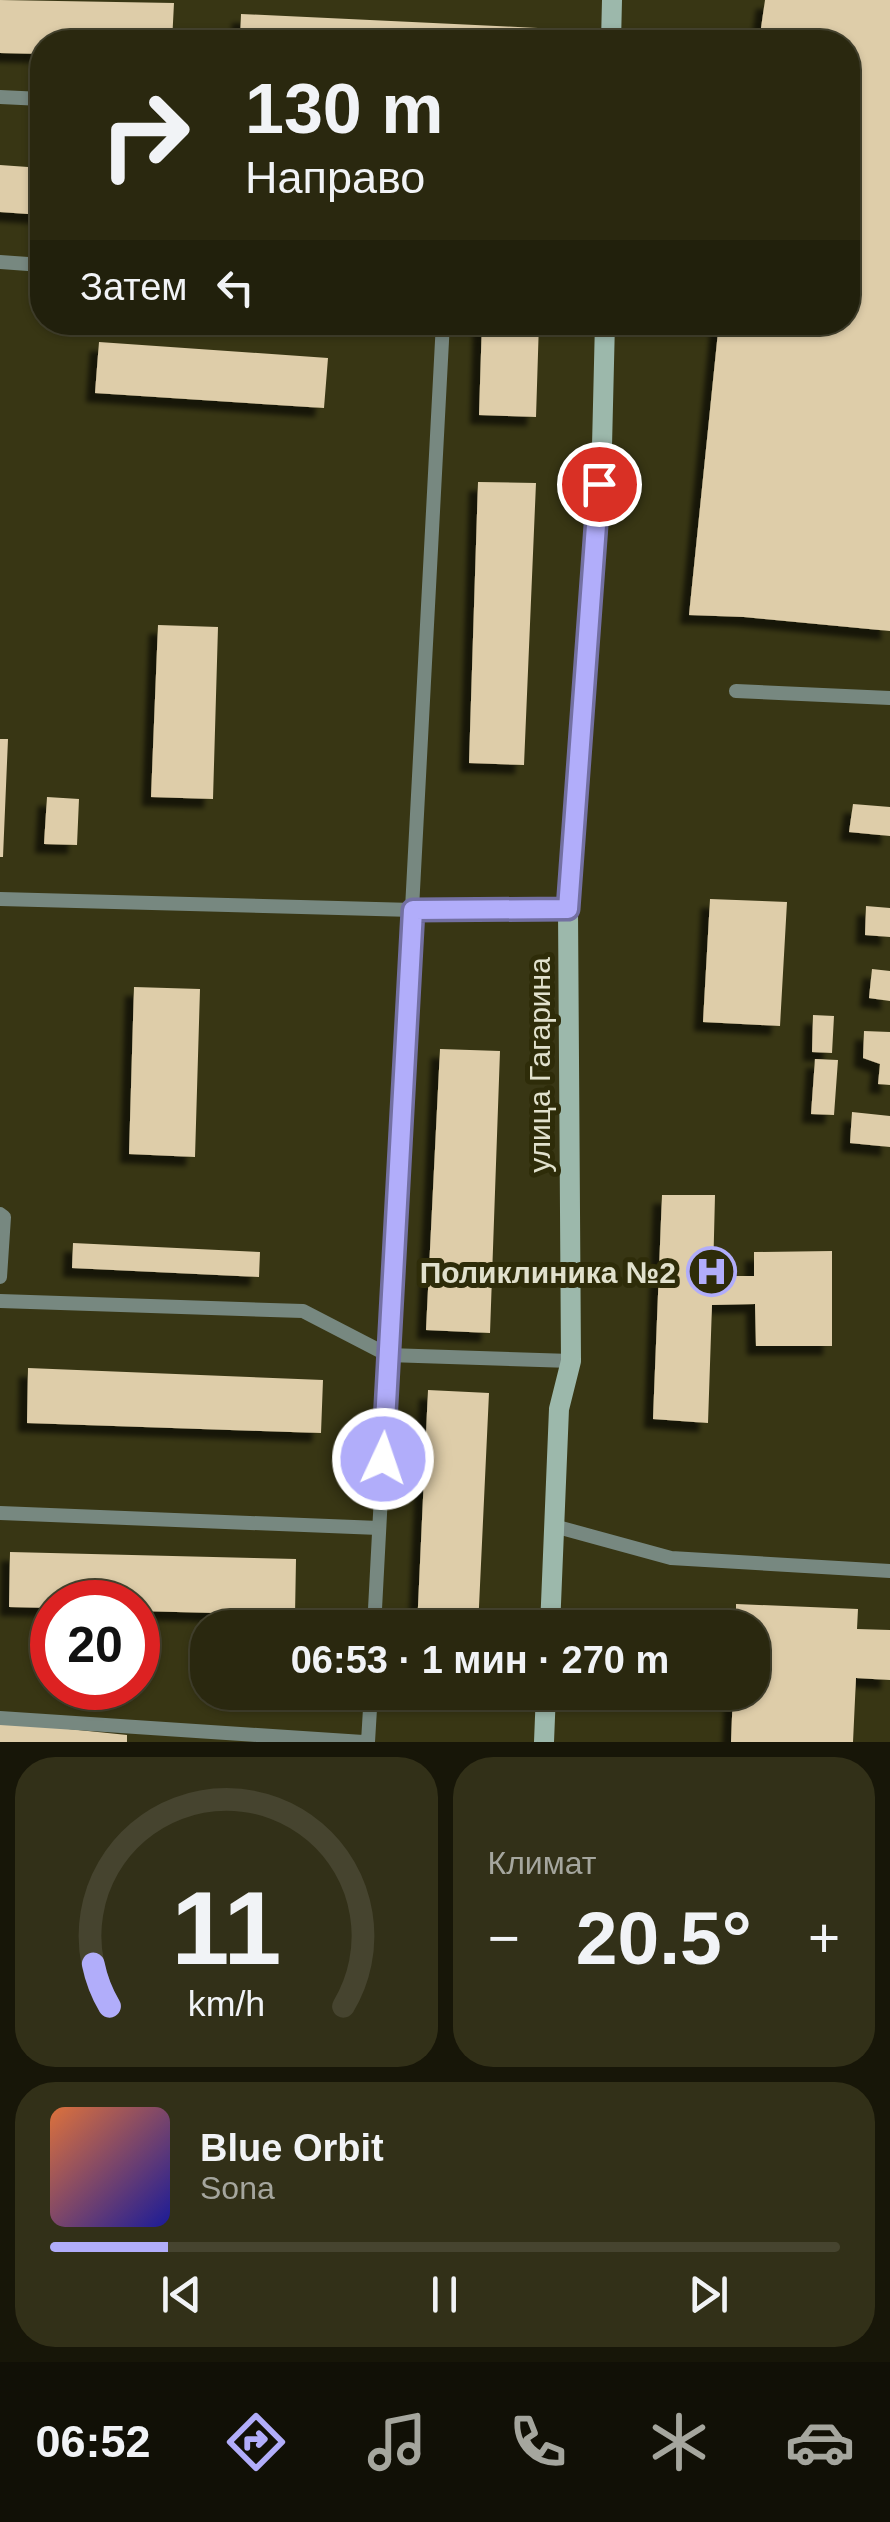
<!DOCTYPE html>
<html lang="ru">
<head>
<meta charset="utf-8">
<style>
  :root { --surface:#2a280f; --page:#323018; --text:#f1f3f6; --muted:#a5a69e; --line:#46442f; --accent:#b1adfa }
  body { margin:0; font-family:Arial,sans-serif; background:var(--page); color:var(--text); height:100vh; display:flex; flex-direction:column; font-size:38px; white-space:nowrap }
  * { box-sizing:border-box; margin:0 }
  p { font-size:32px; color:var(--muted) }
  .icon { flex:none; width:55px; height:55px; fill:none; stroke:currentColor; stroke-width:2; stroke-linecap:round; stroke-linejoin:round }
  .map { position:relative; height:1742px; overflow:hidden }
  .drawer { display:flex; flex-direction:column; gap:15px; padding:15px; background:#171608; flex:1 }
  .drawer>* { flex:none }
  .hud { position:absolute; left:30px; top:30px; width:830px; height:305px; border-radius:40px; box-shadow:0 2px 8px #0004,0 0 0 2px var(--line); background:#2a280f; color:var(--text); overflow:hidden }
  .speed { position:absolute; left:30px; top:1580px; display:flex; gap:20px; font-size:50px; font-weight:700; text-align:center }
  .speed>* { display:grid; place-content:center; width:130px; height:130px; border-radius:50%; background:var(--surface); box-shadow:0 2px 8px #0004,0 0 0 2px var(--line); line-height:1 }
  .speed .limit { border:15px solid #d22; background:#fff; color:#111 }
  .pin { position:absolute; display:grid; place-items:center; width:85px; height:85px; color:#fff; margin:-42px; border:5px solid #fff; border-radius:50%; box-shadow:0 2px 10px #0007 }
  .me { position:absolute; width:110px; margin:-55px; rotate:3deg; stroke-linejoin:round; filter:drop-shadow(0 0 8px #0008) }
  .turn { display:flex; align-items:center; gap:35px; height:210px; padding:0 50px; font-size:45px }
  .turn .icon { width:130px; height:130px; stroke-width:2.5 }
  .turn b { display:block; font-size:70px; line-height:85px }
  .then { display:flex; align-items:center; height:95px; padding:0 50px; background:#0003; gap:20px; font-size:38px }
  .big { font-size:75px; font-weight:700; line-height:1.1 }
  .drawer .card { flex:1; display:flex; flex-direction:column; justify-content:center; gap:15px; min-width:0; padding:0 35px; border-radius:40px; background:var(--page) }
  .drawer .dial { align-items:center; gap:0 }
  .dial svg { height:260px; overflow:visible; fill:none; stroke:var(--line); stroke-width:7; stroke-linecap:round; text-anchor:middle }
  .dial text { fill:var(--text); stroke:none }
  .song { display:flex; align-items:center; gap:30px }
  .cover { width:120px; height:120px; border-radius:15px; background:linear-gradient(135deg,hsl(20 70% 55%),hsl(240 70% 35%)) }
  .played { height:10px; border-radius:5px; background:linear-gradient(90deg,var(--accent) 15%,var(--line) 15%) }
  .keys { display:flex; justify-content:space-around; direction:ltr }
  .heat { display:flex; justify-content:space-between; align-items:center; font-size:55px; direction:ltr }
  .drawer .tiles { flex:1; display:grid; gap:15px; grid-template-columns:1fr 1fr }
  .card:last-child { grid-column:span 2 }
  .trip { position:absolute; left:190px; top:1610px; width:580px; height:100px; border-radius:40px; background:var(--surface); box-shadow:0 2px 8px #0004,0 0 0 2px var(--line); font-weight:700; line-height:100px; text-align:center }
  .menu { display:flex; height:160px; justify-content:space-around; align-items:center; background:#111006; color:var(--muted) }
  .menu .icon { width:70px; height:70px }
  .menu .on { color:var(--accent) }
  .menu b { font-size:45px; color:var(--text) }
  .map>svg:first-child { display:block }
  .building { fill:#decda9; filter:url(#shadow) }
  .lines { fill:none; stroke-linecap:round; stroke-linejoin:round }
  .lane { stroke:#778880; stroke-width:14 }
  .secondary { stroke:#9cb8ab; stroke-width:20 }
  .route-casing { stroke:#7370a2; stroke-width:25 }
  .route { stroke:#b1adfa; stroke-width:18 }
  .labels { text-anchor:middle; dominant-baseline:central; stroke-width:10; stroke-linejoin:round; paint-order:stroke }
  .street-label { font-size:30px; fill:#e1e1cd; stroke:#2e2c09 }
  .poi-label { font-size:30px; font-weight:bold; fill:#e1e1cd; stroke:#2e2c09; text-anchor:end }
</style>
</head>
<body>
<div class="map">
<svg width="890" height="1742" viewBox="0 0 890 1742">
  <defs>
    <filter id="shadow"><feDropShadow dx="-9" dy="9" stdDeviation="2.5" flood-color="#0009"/></filter>
  </defs>
  <rect width="100%" height="100%" fill="#383614"/>
  <path class="building" d="M0,0L174,3L172,42H42V54L0,53Z
    M765,0H890V631L744,617L689,615L719,322H848V42H759Z
    M241,14L538,28L537,42H240Z
    M0,165L42,168V215L0,212Z
    M482,322H539L536,417L479,415Z
    M99,342L328,358L324,408L95,393Z
    M478,482L536,483L524,765L469,763Z
    M158,625L218,627L213,799L151,797Z
    M0,739H8L3,857H0Z
    M47,797L79,799L77,845L44,844Z
    M853,804L890,807V836L849,832Z
    M710,899L787,902L780,1026L703,1022Z
    M866,906L890,908V937L865,935Z
    M872,969L890,971V1001L869,998Z
    M134,987L200,989L195,1157L129,1154Z
    M813,1015L834,1016L832,1053L812,1052Z
    M864,1031L890,1032V1085L878,1084L880,1064L863,1058Z
    M440,1049L500,1051L490,1333L426,1330Z
    M815,1059L838,1060L834,1115L811,1114Z
    M852,1112L890,1116V1147L850,1143Z
    M662,1195H715L713,1276H754V1252L832,1251V1346H756L755,1304L712,1305L708,1423L653,1419Z
    M73,1243L260,1252L259,1277L72,1268Z
    M28,1368L323,1380L321,1433L27,1423Z
    M428,1390L489,1393L478,1628H417Z
    M10,1552L296,1559L295,1615L138,1611V1602H52V1608L9,1607Z
    M736,1604L858,1609L857,1629L890,1630V1680L856,1678L853,1742H731L733,1692H752V1628H712V1621L736,1622Z
    M0,1722L127,1735V1742H0Z"/>
  <g class="lines">
    <path class="lane" d="M0,97L42,99
      M0,262L42,265
      M736,691L890,698
      M0,899L413,910L568,909
      M0,1214L4,1217L0,1277
      M0,1301L303,1311L388,1355L571,1361
      M0,1513L379,1528
      M554,1526L671,1558L890,1571
      M374,1628L443,322
      M0,1718L363,1742
      M368,1742L371,1692"/>
    <path class="secondary" d="M611,42L612,0
      M550,1628L559,1409L571,1361L568,909L602,446L605,322
      M544,1742L546,1692"/>
  </g>
  <g class="lines">
    <defs>
      <path id="route" d="M383,1459L413,910L568,909L599,484"/>
    </defs>
    <use href="#route" class="route-casing"/>
    <use href="#route" class="route"/>
  </g>
  <defs>
    <symbol id="hospital-ring" viewBox="-11 -11 22 22"><circle r="9.5" fill="#2e2c09" stroke="#b1adfa" stroke-width="1.5"/><path d="M-5-5h3v3.5h4V-5h3V5h-3V1.5h-4V5h-3Z" fill="#b1adfa"/></symbol>
  </defs>
  <g fill-rule="evenodd">
    <use href="#hospital-ring" x="684" y="1244" width="55" height="55"/>
  </g>
  <g class="labels">
    <g class="street-label">
      <text transform="translate(539 1065) rotate(-90)">улица Гагарина</text>
    </g>
    <g class="poi-label">
      <text x="676" y="1272">Поликлиника №2</text>
    </g>
  </g>
</svg>
<div class="speed"><div class="limit">20</div></div>
<div class="pin" style="left:599px;top:484px;background:#d93025"><svg class="icon" aria-label="arrive" viewBox="0 0 24 24"><path d="M6 21V4h12l-3 4 3 4H6"/></svg></div>
<svg class="me" style="left:383px;top:1459px" viewBox="-20 -20 40 40"><circle r="17" fill="#b1adfa" stroke="#fff" stroke-width="3"/><path d="M0-11L8 9 0 5-8 9z" fill="#fff"/></svg>
<div class="trip">06:53 · 1 мин · 270 m</div>
<div class="hud">
<div class="turn"><svg class="icon" aria-label="right" viewBox="0 0 24 24"><path d="M7 20v-9h11M14 6l5 5-5 5"/></svg><div><b>130 m</b>Направо</div></div>
<div class="then">Затем<svg class="icon" aria-label="left" viewBox="0 0 24 24"><path d="M17 20v-9H6M10 6l-5 5 5 5"/></svg></div>
</div>
</div>
<section class="drawer">
<div class="tiles">
<div class="card dial"><svg viewBox="0 0 100 80">
<path d="M14 69A42 42 0 1 1 86 69"/>
<path d="M14 69A42 42 0 0 1 9 56" stroke="#b1adfa"/>
<text x="50" y="56" font-size="32" font-weight="700">11</text>
<text x="50" y="72" font-size="11">km/h</text>
</svg></div>
<div class="card"><p>Климат</p>
<div class="heat"><a>−</a><b class="big">20.5°</b><a>+</a></div>
</div>
<div class="card">
<div class="song"><i class="cover"></i><div><b>Blue Orbit</b><p>Sona</p></div></div>
<div class="played"></div>
<div class="keys"><svg class="icon" aria-label="previous" viewBox="0 0 24 24"><path d="M18 5L8 12l10 7zM5 5v14"/></svg><svg class="icon" aria-label="pause" viewBox="0 0 24 24"><path d="M8 5v14M16 5v14"/></svg><svg class="icon" aria-label="next" viewBox="0 0 24 24"><path d="M6 5l10 7-10 7zM19 5v14"/></svg></div>
</div>
</div>
</section>
<nav class="menu">
<b>06:52</b>
<svg class="icon on" aria-label="directions" viewBox="0 0 24 24"><path d="M12 3l9 9-9 9-9-9zM9 14v-3h6M13 9l2 2-2 2"/></svg>
<svg class="icon" aria-label="music" viewBox="0 0 24 24"><path d="M9 18V5l10-2v13"/><circle cx="6" cy="18" r="3"/><circle cx="16" cy="16" r="3"/></svg>
<svg class="icon" aria-label="phone" viewBox="0 0 24 24"><path d="M5 4h4l2 5-3 2q2 4 5 5l2-3 5 2v4C11 20 4 13 5 4z"/></svg>
<svg class="icon" aria-label="climate" viewBox="0 0 24 24"><path d="M12 3v18M4 7l16 10M4 17L20 7"/></svg>
<svg class="icon" aria-label="car" viewBox="0 0 24 24"><path d="M5 17H2v-5l4-1 3-4h7l3 4 3 1v5h-3M9 17h6M6 11h13"/><circle cx="7" cy="17" r="2"/><circle cx="17" cy="17" r="2"/></svg>
</nav>
</body>
</html>
